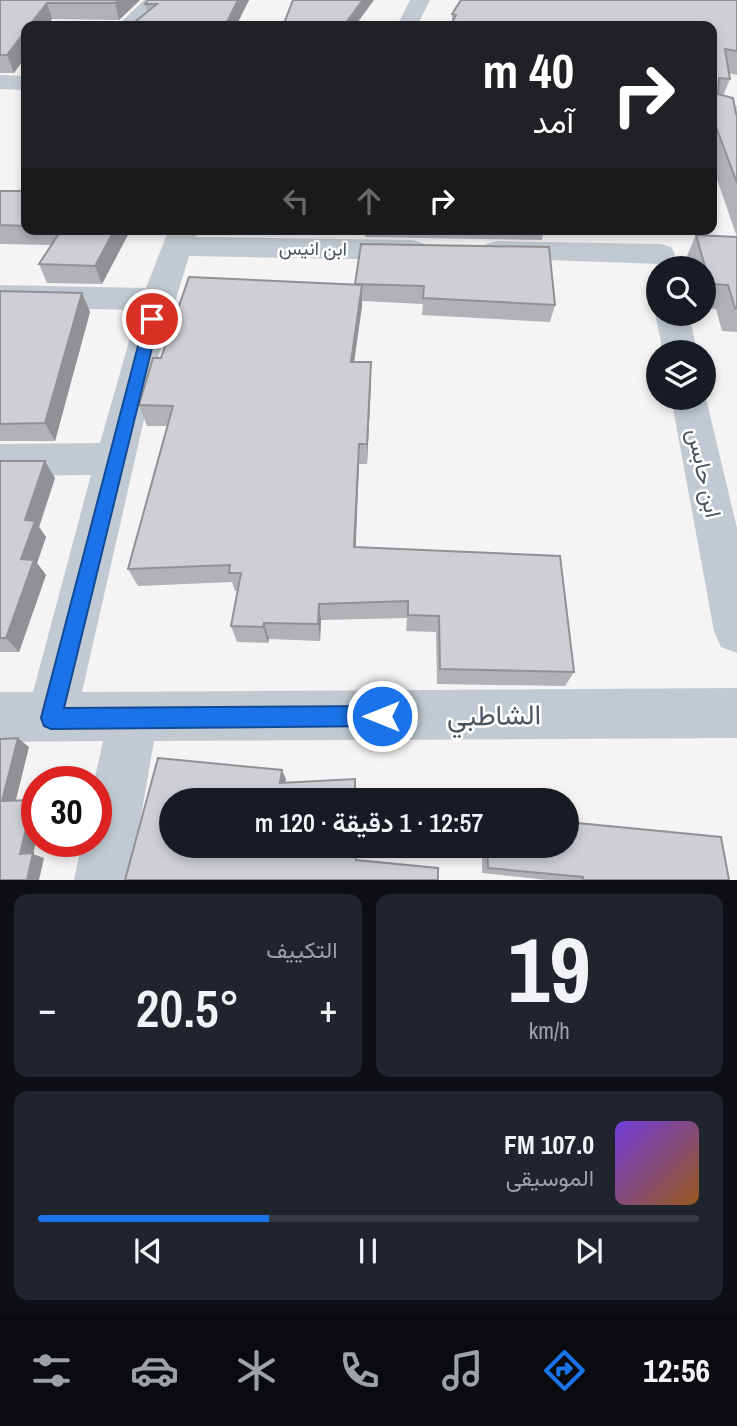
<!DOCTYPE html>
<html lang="ar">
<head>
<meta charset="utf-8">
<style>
  :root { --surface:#171b24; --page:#20242c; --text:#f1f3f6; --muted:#9ea1a6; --line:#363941; --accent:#1a73e8 }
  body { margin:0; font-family:"Archivo Narrow",Vazirmatn,sans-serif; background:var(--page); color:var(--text); direction:rtl; height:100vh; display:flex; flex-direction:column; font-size:26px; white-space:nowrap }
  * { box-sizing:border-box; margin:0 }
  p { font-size:23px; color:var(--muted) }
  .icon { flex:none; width:38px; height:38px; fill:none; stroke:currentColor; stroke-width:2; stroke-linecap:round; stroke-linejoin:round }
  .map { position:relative; height:880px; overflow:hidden; direction:ltr }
  .side { display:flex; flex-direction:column; gap:14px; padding:14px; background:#0d0f14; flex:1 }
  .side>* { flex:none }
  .banner { position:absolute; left:21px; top:21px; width:696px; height:214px; border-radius:14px; box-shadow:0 4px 10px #0003; direction:rtl; background:#202124; color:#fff; overflow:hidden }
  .fabs { position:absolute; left:646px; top:256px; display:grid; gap:14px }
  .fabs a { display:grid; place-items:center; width:70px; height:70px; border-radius:50%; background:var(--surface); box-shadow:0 4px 10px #0003; font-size:35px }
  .speed { position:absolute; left:21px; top:766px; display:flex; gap:14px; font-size:35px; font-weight:700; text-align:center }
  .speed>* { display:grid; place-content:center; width:91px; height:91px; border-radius:50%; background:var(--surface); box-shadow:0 4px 10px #0003; line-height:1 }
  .speed .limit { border:10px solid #d22; background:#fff; color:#111 }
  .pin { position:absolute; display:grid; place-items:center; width:60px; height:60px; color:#fff; margin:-30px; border:4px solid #fff; border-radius:50%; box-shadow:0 2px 7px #0007 }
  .me { position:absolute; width:77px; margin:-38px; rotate:270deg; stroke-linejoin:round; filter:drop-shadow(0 0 5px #0008) }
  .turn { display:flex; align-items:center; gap:24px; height:147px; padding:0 28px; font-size:32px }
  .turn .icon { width:91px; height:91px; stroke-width:2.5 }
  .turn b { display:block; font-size:49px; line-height:60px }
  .lanes { display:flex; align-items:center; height:66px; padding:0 28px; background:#0003; justify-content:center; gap:35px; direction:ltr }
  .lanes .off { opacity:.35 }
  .big { font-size:52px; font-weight:600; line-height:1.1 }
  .side .tile { flex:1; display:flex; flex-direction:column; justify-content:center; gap:10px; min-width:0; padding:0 24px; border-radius:14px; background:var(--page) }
  .side .dial { align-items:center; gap:0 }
  .dial b { font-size:91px; line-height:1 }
  .song { display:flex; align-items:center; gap:21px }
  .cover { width:84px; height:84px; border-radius:10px; background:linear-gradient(135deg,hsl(260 70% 55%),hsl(30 70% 35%)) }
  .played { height:7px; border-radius:4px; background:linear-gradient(90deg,var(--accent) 35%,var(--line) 35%) }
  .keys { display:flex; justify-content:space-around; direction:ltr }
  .heat { display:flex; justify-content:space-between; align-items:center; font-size:38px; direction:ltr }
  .side .tiles { flex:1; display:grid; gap:14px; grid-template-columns:1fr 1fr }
  .tile:last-child { grid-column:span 2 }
  .trip { position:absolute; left:159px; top:788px; width:420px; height:70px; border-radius:35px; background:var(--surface); box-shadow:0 4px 10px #0003; font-weight:600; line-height:70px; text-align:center; direction:rtl }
  .tab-bar { display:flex; height:112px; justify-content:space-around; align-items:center; background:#090b0e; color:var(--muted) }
  .tab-bar .icon { width:49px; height:49px }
  .tab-bar .current { color:var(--accent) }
  .tab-bar b { font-size:32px; color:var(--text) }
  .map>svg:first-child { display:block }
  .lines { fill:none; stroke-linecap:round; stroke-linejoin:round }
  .minor { fill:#c1cad2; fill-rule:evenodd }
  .wall { fill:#b0b2b7 }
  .shaded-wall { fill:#909195 }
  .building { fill:#cdcfd5; stroke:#909195; stroke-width:2 }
  .route { fill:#1a73e8; stroke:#114b97; stroke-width:2 }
  .labels { text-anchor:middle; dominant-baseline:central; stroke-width:5; stroke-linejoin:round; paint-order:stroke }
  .far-street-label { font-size:19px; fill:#4a5661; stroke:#fff }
  .street-label { font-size:23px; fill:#4a5661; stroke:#fff }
  .near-street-label { font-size:28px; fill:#4a5661; stroke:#fff }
</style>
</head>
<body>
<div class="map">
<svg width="737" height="880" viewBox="0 0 737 880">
  <rect width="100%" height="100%" fill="#f5f3f3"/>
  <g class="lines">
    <path class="minor" d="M144,0H166L139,26H117Z
      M410,0H430L417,26H397Z
      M0,75L26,76V90L0,89Z
      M712,103L737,106V120L712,117Z
      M169,229H199L196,237L412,240L423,243L427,250L423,257L412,260L189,256L158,358L82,692L737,688V738L154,741L130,880H74L82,842H96L94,782L103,741L0,742V692H33L91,475L0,476V444L100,443L138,310L0,307V285L146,288Z
      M497,241L660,244L671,247L675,254L671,261L660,264L486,258L482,251L486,244Z
      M658,309V313H689L697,352H663L655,313Z
      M704,390L737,528V653L721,647L714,631L671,397H704Z"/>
  </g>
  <path class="wall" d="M0,0H140L119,20L52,19L26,26V56L14,73H0Z
    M148,0H249L236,26H130L147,12L145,4Z
    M737,0V75L729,73L730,79L723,96L736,114H737V332L722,331L716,309L704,308V268H688L686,258L696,235L737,237L712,165V26L452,23V14Z
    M0,191H26V229H131L102,284L47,283L39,264L52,245L0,244Z
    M365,229H544L542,240L365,237Z
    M361,244L555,305L550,322L422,315L423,304L362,301L354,362H371V383L367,464H359L355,547L574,672L565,686L437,684L436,632L406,631L407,618L321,620L320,641L269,639L268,643L237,642L231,626L237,591H235L232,582L138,586L128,569L167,426H147L139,405L161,358L355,285Z
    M0,291L82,293L90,312L55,441H0Z
    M0,461L55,478L39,527L46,537L37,563L46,575L19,652H0Z
    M482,845H567L729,880H547L482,873Z"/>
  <path class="shaded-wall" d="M119,0H140L119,20L115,3Z
    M238,0H249L236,26H225Z
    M363,0H374L355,26L348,20Z
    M47,3L52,19L47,26H29Z
    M26,30V56L14,73L7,55Z
    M115,229H131L102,284L95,266Z
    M362,285V307L351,383V362Z
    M82,293L90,312L55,441L45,423Z
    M371,362V383L367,464V444Z
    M359,444V464L355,565L354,547Z
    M45,461L55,478L39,527L46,537L37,563L46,575L19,652L6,638L21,559L25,520Z
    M319,604L321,620L320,641L318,624Z
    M264,623L269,639L268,643L263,627Z
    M18,738L29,747L14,808L2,801Z
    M282,770L286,779L284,792L280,783Z
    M33,800L37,802V839L33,854L44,858L39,880H27L20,854Z"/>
  <path class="building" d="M0,0H119L115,3H47L29,26H26V30L7,55H0Z
    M148,0H238L225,26H130L157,4H145Z
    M293,0H363L348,20L364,23L361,26H283Z
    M461,0H737V51L725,49L730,79L719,78L718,94L733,98L736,114H737V183L712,116V26H450L456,15L452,14Z
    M0,191H26V226L0,225Z
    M62,229H115L95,266L39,264Z
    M696,235L737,237V308H735L728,285L710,284Z
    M361,244L549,247L555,305L423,298L424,286L355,284Z
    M189,277L362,285L351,362H371L367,444H359L354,547L560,556L574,672L440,669L439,616L408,615V601L319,604L318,624L264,623L263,627L231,626L241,573H229L230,565L128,569L173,406L139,405L153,358H161Z
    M0,291L82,293L45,423L0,424Z
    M0,461H45L25,520L35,521L21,559L34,560L6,638H0Z
    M18,738L2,801L33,800L20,854L33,853L27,880H0V739Z
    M158,758L282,770L280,783L355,779V800H172V845H356V860L438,868V880H125Z
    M567,822L721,837L729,880H583V877L488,868L487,845H567Z"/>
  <path class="route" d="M152,314L159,319L64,708L382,706L389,709L392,716L389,723L382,726L51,729L44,726L41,718L145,319Z"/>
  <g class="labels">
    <g class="far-street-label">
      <text transform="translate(313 248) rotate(1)">ابن انيس</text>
    </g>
    <g class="street-label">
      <text transform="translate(705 473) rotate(78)">ابن حابس</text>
    </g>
    <g class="near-street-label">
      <text transform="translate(494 715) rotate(-1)">الشاطبي</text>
    </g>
  </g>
</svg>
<div class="fabs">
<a><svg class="icon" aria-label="search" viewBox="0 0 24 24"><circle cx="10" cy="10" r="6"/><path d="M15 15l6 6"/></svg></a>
<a><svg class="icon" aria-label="layers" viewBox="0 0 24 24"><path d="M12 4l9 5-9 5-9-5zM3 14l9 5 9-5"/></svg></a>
</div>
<div class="speed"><div class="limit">30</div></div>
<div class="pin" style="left:152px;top:319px;background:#d93025"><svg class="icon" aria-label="arrive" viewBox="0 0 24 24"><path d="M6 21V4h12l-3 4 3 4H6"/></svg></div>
<svg class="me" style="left:382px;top:716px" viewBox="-20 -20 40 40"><circle r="17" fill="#1a73e8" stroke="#fff" stroke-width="3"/><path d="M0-11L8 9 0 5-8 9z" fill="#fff"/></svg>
<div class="trip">12:57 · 1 دقيقة · 120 m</div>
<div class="banner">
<div class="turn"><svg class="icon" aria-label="right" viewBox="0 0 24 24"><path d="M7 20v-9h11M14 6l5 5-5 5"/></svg><div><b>40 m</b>آمد</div></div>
<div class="lanes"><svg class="icon off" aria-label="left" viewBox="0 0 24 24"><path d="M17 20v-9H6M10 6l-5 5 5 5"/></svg><svg class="icon off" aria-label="ahead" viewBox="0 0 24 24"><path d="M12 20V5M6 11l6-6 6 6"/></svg><svg class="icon" aria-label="right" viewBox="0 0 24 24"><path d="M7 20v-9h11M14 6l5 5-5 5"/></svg></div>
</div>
</div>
<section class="side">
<div class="tiles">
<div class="tile dial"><b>19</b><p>km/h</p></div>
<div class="tile"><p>التكييف</p>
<div class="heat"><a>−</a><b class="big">20.5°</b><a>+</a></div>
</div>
<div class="tile">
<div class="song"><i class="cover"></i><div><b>107.0 FM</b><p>الموسيقى</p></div></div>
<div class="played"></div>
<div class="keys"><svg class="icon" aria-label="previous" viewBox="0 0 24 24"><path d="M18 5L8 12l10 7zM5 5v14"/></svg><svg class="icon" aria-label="pause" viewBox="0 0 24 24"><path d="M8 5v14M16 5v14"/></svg><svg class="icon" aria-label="next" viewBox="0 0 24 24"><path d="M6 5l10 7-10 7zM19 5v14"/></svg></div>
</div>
</div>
</section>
<nav class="tab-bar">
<b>12:56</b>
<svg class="icon current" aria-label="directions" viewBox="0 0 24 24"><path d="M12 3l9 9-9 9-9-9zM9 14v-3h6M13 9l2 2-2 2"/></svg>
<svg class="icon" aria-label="music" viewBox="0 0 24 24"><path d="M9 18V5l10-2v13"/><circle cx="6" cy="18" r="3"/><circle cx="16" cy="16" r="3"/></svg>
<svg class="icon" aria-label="phone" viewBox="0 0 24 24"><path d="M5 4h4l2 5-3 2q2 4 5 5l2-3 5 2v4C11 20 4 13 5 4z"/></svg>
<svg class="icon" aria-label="climate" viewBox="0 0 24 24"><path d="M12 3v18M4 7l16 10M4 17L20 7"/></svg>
<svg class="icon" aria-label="car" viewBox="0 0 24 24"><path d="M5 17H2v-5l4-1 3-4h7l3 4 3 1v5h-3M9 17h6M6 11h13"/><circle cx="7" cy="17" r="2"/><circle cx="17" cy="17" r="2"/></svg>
<svg class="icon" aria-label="filters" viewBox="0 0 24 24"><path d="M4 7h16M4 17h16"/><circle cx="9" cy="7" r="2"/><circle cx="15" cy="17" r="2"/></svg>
</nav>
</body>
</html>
